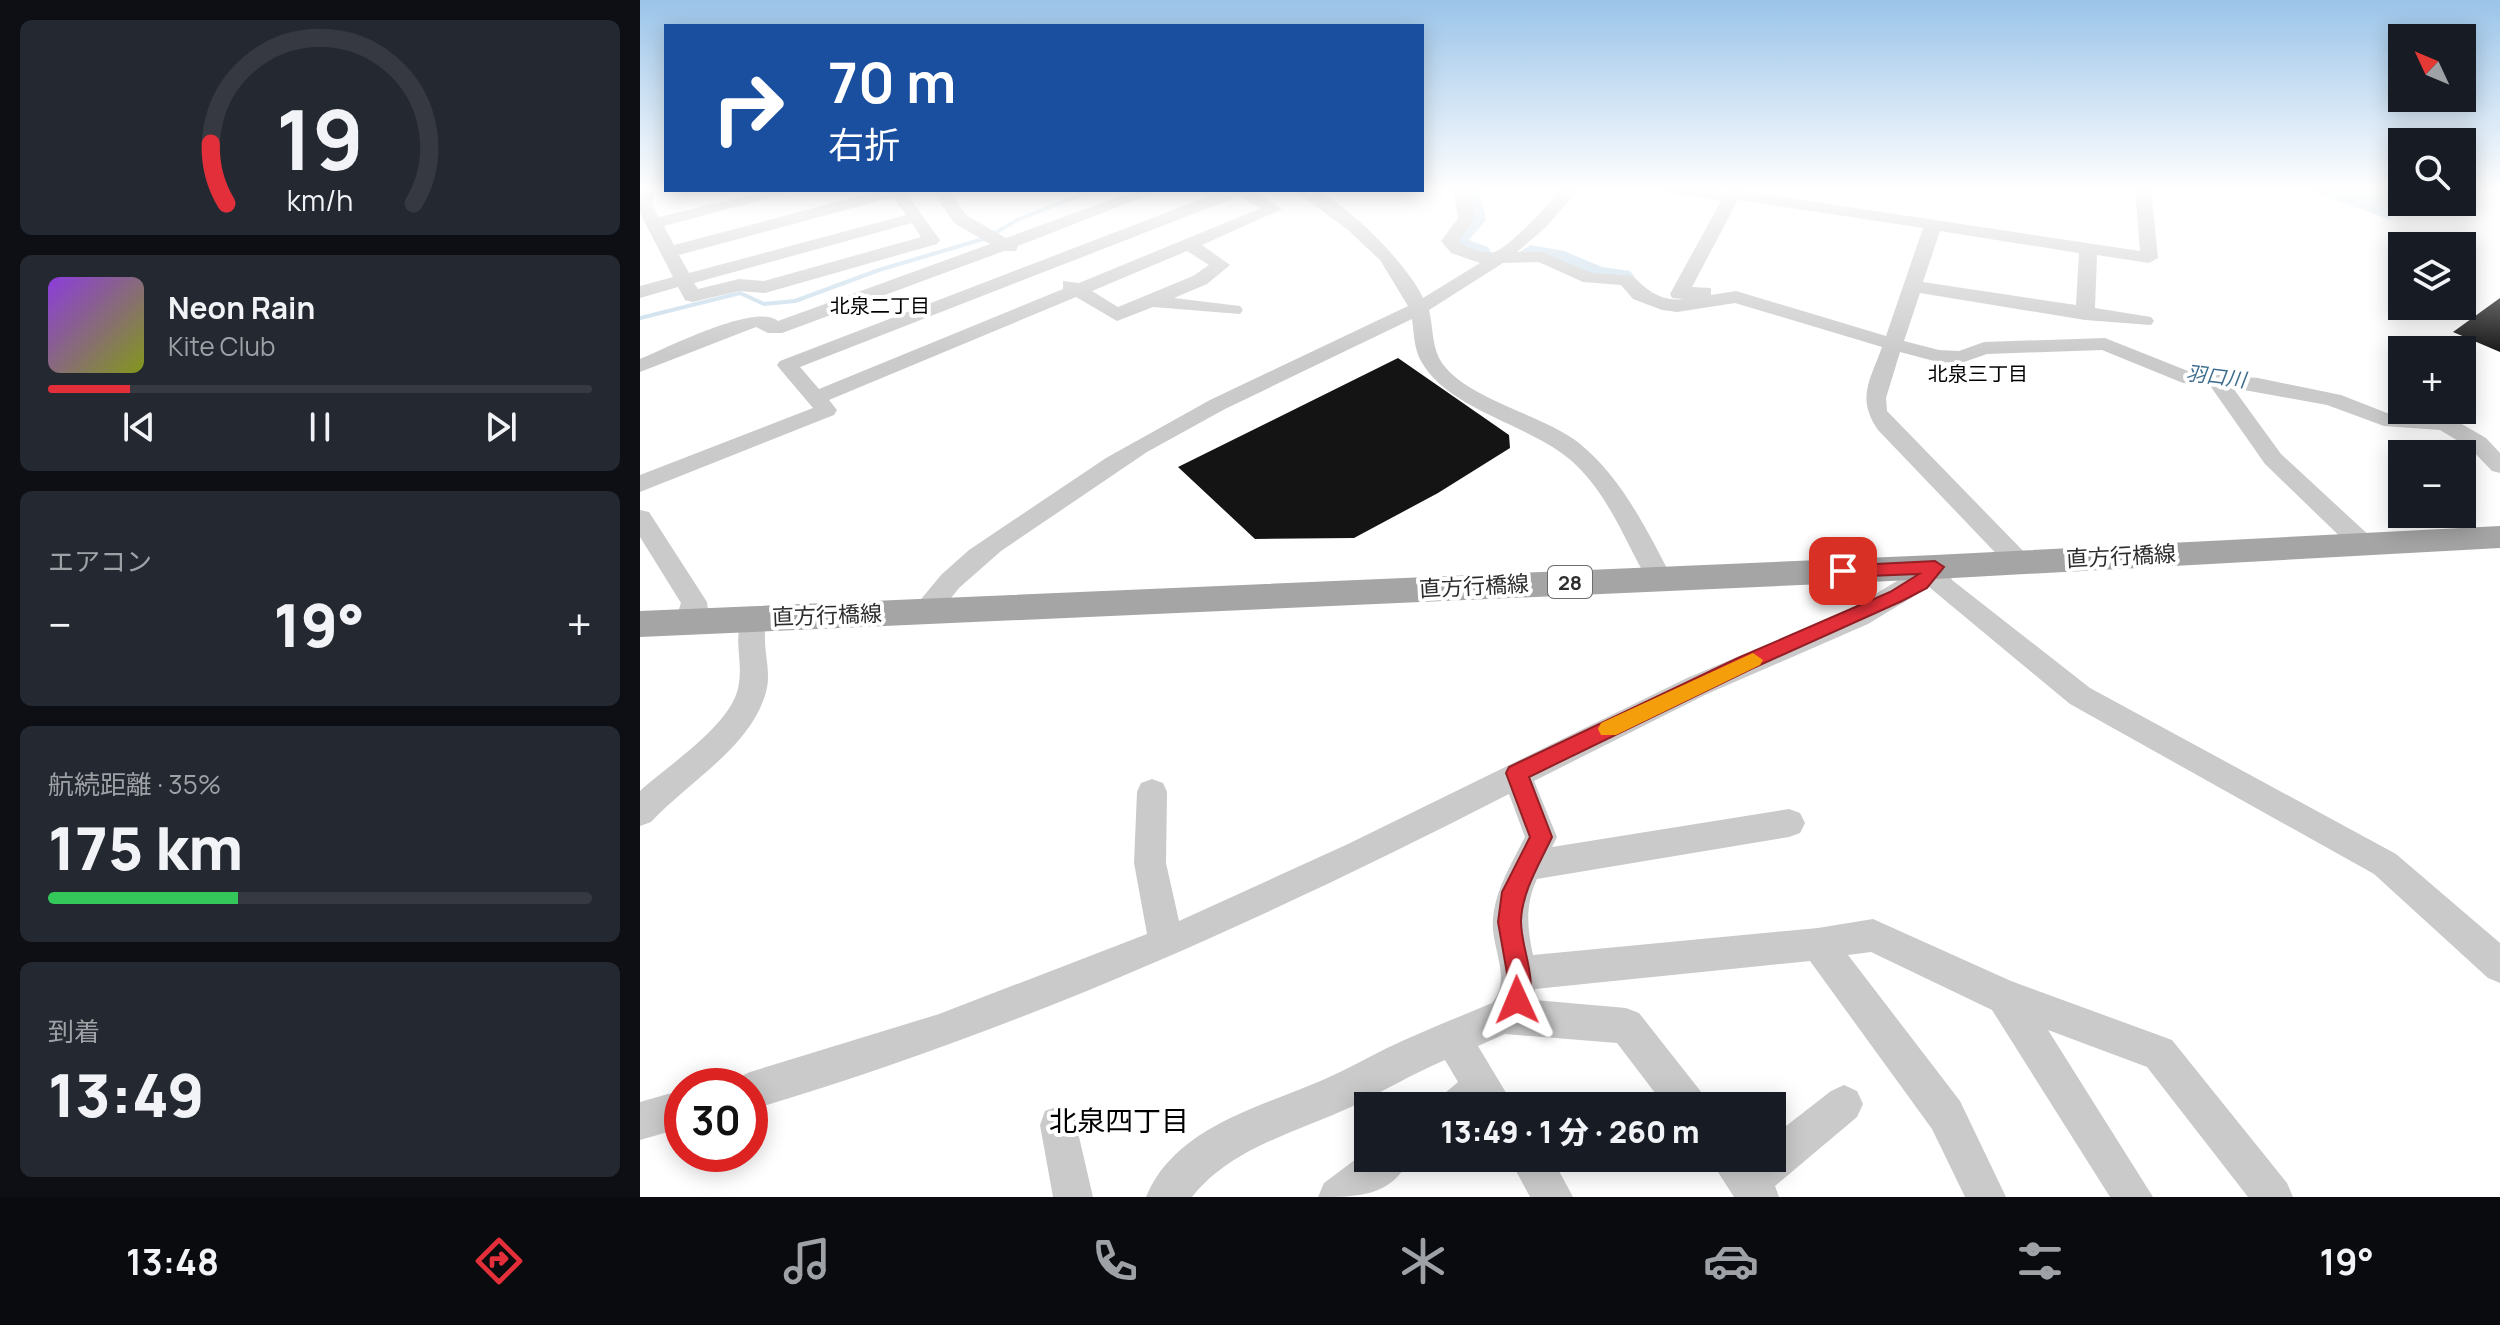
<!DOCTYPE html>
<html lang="ja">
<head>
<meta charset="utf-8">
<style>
  :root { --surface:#171b24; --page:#242831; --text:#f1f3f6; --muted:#9ea1a6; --line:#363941; --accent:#e32f39 }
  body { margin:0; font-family:Manrope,"Noto Sans JP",sans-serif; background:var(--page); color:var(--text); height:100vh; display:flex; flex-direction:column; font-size:30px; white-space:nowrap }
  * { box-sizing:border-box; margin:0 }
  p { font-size:26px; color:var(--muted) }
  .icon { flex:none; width:44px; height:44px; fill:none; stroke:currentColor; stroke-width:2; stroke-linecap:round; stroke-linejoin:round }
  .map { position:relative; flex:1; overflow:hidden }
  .sheet { display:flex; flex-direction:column; gap:20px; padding:20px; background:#0d0f14; width:640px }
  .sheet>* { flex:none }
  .banner { position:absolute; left:24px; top:24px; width:760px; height:168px; border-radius:0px; box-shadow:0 4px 20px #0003; background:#1a4fa0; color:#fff; overflow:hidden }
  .needle { width:52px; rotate:314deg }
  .buttons { position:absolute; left:1748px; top:24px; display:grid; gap:16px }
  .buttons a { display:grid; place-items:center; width:88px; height:88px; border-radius:0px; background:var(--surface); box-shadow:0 4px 20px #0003; font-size:40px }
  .speed { position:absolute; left:24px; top:1068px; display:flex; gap:16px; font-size:40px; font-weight:700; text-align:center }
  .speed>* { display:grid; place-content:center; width:104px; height:104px; border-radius:50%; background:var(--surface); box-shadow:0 4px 20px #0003; line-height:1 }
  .speed .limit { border:12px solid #d22; background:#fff; color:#111 }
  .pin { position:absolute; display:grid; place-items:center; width:68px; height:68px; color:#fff; margin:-34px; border-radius:16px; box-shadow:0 4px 12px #0006 }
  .me { position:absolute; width:88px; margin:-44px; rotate:359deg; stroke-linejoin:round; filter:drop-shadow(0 0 6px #0008) }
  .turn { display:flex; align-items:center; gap:28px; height:168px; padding:0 32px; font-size:36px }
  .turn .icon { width:104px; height:104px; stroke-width:2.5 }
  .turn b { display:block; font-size:56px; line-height:68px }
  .big { font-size:60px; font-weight:800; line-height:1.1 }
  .sheet .widget { flex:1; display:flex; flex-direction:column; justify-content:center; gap:12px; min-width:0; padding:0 28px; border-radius:12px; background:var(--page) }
  .sheet .dial { align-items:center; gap:0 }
  .dial svg { height:208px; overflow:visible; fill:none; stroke:var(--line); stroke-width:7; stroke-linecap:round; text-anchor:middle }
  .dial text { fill:var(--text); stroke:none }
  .song { display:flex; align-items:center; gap:24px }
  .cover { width:96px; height:96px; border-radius:12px; background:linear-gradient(135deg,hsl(270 70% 55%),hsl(70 70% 35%)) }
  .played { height:8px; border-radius:4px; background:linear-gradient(90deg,var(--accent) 15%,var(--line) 15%) }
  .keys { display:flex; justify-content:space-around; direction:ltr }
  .heat { display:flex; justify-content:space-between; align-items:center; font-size:44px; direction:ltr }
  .charge { height:12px; border-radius:6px; background:linear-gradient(90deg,#34c759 35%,var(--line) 0) }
  .trip { position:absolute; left:714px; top:1092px; width:432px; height:80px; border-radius:0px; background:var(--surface); box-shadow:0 4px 20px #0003; font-weight:800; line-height:80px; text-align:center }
  .tabs { display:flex; height:128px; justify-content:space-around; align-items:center; background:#090b0e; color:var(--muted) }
  .tabs .icon { width:56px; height:56px }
  .tabs .active { color:var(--accent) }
  .tabs b { font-size:36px; color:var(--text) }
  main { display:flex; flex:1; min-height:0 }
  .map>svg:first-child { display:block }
  .water { fill:#c6dbea }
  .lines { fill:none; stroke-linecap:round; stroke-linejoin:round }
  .stream { stroke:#c6dbea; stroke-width:4 }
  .river { fill:#c6dbea; fill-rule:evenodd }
  .building { fill:#141414 }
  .minor { fill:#cacaca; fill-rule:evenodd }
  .major { fill:#a5a5a5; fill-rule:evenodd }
  .route { fill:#e32f39; stroke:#941f25; stroke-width:2 }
  .slow { fill:#f59e0b }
  .labels { text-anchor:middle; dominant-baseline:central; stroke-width:8; stroke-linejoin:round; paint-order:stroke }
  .far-neighbourhood-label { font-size:20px; fill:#000; stroke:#fff }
  .far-water-label { font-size:20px; font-style:italic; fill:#3c6c8d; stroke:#fff }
  .shield { fill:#fff; stroke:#6c6c6c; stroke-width:2 }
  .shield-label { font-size:20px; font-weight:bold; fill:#2d2d2d }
  .street-label { font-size:22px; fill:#2d2d2d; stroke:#fff }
  .near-neighbourhood-label { font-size:28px; fill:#000; stroke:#fff }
</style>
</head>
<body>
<main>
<section class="sheet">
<div class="widget dial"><svg viewBox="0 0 100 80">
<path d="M14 69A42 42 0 1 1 86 69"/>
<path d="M14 69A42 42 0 0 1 8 46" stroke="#e32f39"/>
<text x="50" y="56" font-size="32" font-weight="700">19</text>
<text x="50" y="72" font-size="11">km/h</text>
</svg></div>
<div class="widget">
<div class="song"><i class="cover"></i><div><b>Neon Rain</b><p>Kite Club</p></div></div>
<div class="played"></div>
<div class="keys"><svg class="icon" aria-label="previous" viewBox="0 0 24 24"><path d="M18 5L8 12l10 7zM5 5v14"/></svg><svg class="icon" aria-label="pause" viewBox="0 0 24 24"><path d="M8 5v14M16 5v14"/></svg><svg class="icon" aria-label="next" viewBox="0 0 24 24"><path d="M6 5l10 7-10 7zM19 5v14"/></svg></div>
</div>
<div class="widget"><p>エアコン</p>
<div class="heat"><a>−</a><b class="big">19°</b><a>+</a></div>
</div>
<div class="widget"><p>航続距離 · 35%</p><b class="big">175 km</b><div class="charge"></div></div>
<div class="widget"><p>到着</p><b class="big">13:49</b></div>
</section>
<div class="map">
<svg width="1860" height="1197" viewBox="0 0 1860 1197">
  <rect width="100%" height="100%" fill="#fff"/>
  <path class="water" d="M1661,188H1762L1759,211L1750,213L1751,220Z"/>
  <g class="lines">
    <path class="stream" d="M350,236L377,220L453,190
      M0,318L100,293L124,304L155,301L239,270L343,239"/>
    <path class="river" d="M817,188H839L846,220L829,240L848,247L851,252L848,257L839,259L811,251L804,239L822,219Z
      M891,245L924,251L962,267L990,271L994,276L981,284L948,278L882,257L879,252Z"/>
  </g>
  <path class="building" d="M1860,298V352L1813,332Z
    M758,358L869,435L870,448L798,493L714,538L615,539L538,467Z"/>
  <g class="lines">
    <path class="minor" d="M0,188H14L13,206L19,217L131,190H159L24,226L34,245L242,190H264L300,240L297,244L125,293L99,291L52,302L45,300L38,287L0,298V286L33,277L0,213ZM253,197L266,215L49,273L39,255ZM272,223L281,237L124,281L99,279L58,289L54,283Z
      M813,188H829L835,218L819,241C826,248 844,255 854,252C871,247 910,202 923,188H940L906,227L877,252H902L952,273L993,276C1007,291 1022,302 1044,299L1032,298L1030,294L1081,201L1031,193L1023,188L1086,192L1088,188H1104L1103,191L1500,251L1495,188H1511L1518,258L1509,263L1457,255L1455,308L1511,317L1514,321L1511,325L1445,320L1280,293L1264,341L1299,350L1319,351L1344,342L1465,338L1553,373L1618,378L1701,395L1747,413L1813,419L1846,438L1860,453V473L1852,471L1830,448L1800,430L1744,426L1687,405L1593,388L1641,454L1733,539L1736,545L1733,551H1715L1625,464L1571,387L1543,383L1462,350L1347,354L1321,363L1298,362L1260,352L1246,398L1247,411L1387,555L1391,561L1387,567H1369L1238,430C1216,398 1230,381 1242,347L1095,303L1037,312L1022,310L993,299L981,285L943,282L899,262L863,263L789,310C793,326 792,344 799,358C820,398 903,414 939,443C982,478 1007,530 1032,578L1028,584H1010C986,544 971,499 936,465C894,424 809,412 781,361C774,349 774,333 772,319L585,409L507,452L361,551L319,588L295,618L286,621L277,618L273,611L277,604L301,575L329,550L466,458L570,400L768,306L740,260L708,230L654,190C659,190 667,189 673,190C704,199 770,267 783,298L840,263L811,253L801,241L818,218ZM1098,200L1283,228L1246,336L1096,291L1071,295V288L1052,287ZM1300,231L1439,253L1436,305L1283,282Z
      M292,190H308L326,215L366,238L498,190H521L378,246L376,251H364L142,333H128L116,327L0,372V359C27,348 116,302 138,321L350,244L314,223Z
      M585,190H613L642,209L562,245L590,265L567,284L534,298L600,306L603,310L600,314L513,307L477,321L436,297L189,400L197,410L194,415L0,492V475L173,408L140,369L137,365L140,361ZM599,196L621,208L439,283L423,281V289L179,389L160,367ZM547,251L569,265L553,276L478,307L452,291Z
      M0,510L9,512L67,602L68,610L57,628L48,631L39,628L35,621L41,603L0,537Z
      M1295,558L1304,561L1312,580L1450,688L1756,854L1860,943V983L1848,978L1734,874L1430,704L1289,587L1228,624L1067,694L894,781L917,837L912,847L1149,809L1160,813L1165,823L1160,833L1149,837L897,879C885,905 887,927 893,955L1178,928L1233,919L1371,981L1532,1040L1647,1183L1653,1197H1608L1507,1067L1408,1030L1513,1197H1470L1352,1010L1231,952L1208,955L1320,1101L1366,1197H1325L1292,1129L1170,961L895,989V1000L986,1008L999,1013L1062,1093L1068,1106H1025L977,1043L865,1034L838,1046L874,1106H799L805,1093L818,1082L805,1060C772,1074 742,1092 711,1107C655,1133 592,1147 552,1197H506C535,1126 622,1107 685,1079C705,1070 725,1059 745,1049C780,1032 817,1018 852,1003C873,977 850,948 853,918C856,888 872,863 885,837L869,794C623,920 375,1032 110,1110V1086H93L97,1078L110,1072L299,1014L507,934L494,863L497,792L501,783L512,779L523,783L527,792L526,863L539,921L708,844L1047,678L1209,610Z
      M115,608L124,611L128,618C119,644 133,667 126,692C111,747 48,782 11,822L0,826V791C28,765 95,723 99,683C103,656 91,637 106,611Z
      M1204,1085L1217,1091L1223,1104L1217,1117L1135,1186L1139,1197H1094L1069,1158H1132V1137L1191,1091Z
      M42,1090V1128L0,1140V1102Z
      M419,1106L433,1111L453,1197H413L400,1125L405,1111Z
      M728,1150V1158H770C752,1197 717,1197 678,1197L684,1183Z
      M869,1158H912L933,1197H890Z"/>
    <path class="major" d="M1860,526V548L1295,579L0,637V611L1295,555Z"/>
  </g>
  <linearGradient id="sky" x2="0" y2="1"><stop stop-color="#9ac4e9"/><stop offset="0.53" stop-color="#fff"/><stop offset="1" stop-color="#fff" stop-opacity="0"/></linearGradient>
  <rect width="1860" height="356" fill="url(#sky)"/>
  <path class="route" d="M1295,561L1304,567L1287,588L1262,601L1111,669L889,777L912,837C900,863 882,891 881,921C881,951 899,978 886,1009L877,1012L868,1009L865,1000L867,973L858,922L862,892L890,837L866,773L869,767L1098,658L1250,592L1279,574L1203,577L1194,571L1197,566Z"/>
  <path class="slow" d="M1113,653L1123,660L1120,665L976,735H961L958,729L961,723Z"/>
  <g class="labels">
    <g class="far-neighbourhood-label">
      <text x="240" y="305">北泉二丁目</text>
      <text x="1338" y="373">北泉三丁目</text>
    </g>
    <g class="far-water-label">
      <text transform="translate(1576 376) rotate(7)">羽口川</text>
    </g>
    <rect class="shield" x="908" y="566" width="44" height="32" rx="6"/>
    <g class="shield-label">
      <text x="930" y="582">28</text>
    </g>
    <g class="street-label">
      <text transform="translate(1481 556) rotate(-3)">直方行橋線</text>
      <text transform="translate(834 586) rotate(-3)">直方行橋線</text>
      <text transform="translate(187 615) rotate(-2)">直方行橋線</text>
    </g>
    <g class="near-neighbourhood-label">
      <text x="479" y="1120">北泉四丁目</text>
    </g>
  </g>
</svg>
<div class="buttons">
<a><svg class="needle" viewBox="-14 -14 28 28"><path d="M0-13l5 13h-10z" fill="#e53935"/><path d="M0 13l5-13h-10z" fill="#9ea1a6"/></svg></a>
<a><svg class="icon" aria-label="search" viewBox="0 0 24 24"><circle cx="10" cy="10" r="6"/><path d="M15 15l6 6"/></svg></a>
<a><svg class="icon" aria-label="layers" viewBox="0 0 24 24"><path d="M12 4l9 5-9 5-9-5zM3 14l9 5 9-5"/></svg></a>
<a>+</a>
<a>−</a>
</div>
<div class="speed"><div class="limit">30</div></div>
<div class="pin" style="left:1203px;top:571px;background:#d93025"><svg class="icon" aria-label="arrive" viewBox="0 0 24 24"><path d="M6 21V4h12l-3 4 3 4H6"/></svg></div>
<svg class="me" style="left:877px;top:1000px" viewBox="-20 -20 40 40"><path d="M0-17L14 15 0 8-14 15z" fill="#e32f39" stroke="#fff" stroke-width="4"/></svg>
<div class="trip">13:49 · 1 分 · 260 m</div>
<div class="banner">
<div class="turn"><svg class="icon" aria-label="right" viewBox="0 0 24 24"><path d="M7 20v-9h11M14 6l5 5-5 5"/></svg><div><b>70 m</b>右折</div></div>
</div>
</div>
</main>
<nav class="tabs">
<b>13:48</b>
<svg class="icon active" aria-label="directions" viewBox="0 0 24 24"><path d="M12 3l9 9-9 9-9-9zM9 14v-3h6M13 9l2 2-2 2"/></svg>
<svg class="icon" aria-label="music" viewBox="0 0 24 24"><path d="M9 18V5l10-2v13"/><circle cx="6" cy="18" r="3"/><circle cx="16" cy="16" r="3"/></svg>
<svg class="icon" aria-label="phone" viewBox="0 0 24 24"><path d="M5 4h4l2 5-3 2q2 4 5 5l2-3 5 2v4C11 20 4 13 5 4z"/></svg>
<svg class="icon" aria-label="climate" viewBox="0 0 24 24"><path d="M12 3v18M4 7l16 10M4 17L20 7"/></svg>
<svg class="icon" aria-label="car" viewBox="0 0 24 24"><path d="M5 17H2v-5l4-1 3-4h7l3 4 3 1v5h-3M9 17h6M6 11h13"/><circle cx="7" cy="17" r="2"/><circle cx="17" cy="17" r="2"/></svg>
<svg class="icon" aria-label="filters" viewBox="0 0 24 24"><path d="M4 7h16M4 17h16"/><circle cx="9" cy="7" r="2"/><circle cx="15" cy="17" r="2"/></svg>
<b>19°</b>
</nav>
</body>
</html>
